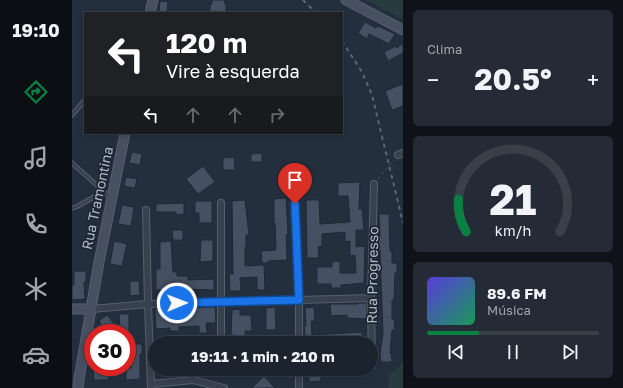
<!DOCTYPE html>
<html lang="pt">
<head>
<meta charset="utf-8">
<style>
  :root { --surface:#1b232e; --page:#242b36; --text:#f1f3f6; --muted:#a0a4aa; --line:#39404a; --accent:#0b8043 }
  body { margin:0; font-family:"Golos Text",sans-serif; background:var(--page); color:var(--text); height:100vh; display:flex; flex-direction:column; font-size:15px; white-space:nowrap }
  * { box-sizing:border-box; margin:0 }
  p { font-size:13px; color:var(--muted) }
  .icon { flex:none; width:22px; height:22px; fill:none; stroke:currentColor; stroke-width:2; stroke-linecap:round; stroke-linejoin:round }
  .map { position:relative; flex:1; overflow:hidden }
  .sheet { display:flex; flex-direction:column; gap:10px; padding:10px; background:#0f1319; width:220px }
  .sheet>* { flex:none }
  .banner { position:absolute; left:12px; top:12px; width:259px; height:122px; border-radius:0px; box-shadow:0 2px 6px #0003,0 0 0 1px var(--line); background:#202124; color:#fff; overflow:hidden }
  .speed { position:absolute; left:12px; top:324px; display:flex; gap:8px; font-size:20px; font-weight:700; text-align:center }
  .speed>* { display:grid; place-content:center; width:52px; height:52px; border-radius:50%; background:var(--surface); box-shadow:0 2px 6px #0003,0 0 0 1px var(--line); line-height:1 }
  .speed .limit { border:6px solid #d22; background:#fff; color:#111 }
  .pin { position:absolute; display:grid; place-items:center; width:34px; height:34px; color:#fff; margin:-41px -17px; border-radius:50% 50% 50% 0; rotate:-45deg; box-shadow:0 0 4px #0007 }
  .pin .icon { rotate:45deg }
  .me { position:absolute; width:44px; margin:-22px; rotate:89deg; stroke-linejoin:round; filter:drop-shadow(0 0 3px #0008) }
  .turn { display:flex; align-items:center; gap:14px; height:84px; padding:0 16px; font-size:18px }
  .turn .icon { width:52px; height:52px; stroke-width:2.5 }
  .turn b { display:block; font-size:28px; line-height:34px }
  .lanes { display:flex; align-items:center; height:38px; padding:0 16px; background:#0003; justify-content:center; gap:20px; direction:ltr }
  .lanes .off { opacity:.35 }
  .big { font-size:30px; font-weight:700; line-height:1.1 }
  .sheet .card { flex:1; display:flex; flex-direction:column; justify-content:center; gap:6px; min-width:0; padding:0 14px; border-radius:6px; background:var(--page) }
  .sheet .dial { align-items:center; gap:0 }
  .dial svg { height:104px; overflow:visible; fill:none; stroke:var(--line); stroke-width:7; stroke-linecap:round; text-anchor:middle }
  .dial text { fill:var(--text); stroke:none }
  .song { display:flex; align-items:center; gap:12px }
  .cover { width:48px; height:48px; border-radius:6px; background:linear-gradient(135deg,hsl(250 70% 55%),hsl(150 70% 35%)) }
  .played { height:4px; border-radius:2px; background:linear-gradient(90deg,var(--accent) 30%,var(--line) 30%) }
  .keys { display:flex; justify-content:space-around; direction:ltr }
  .heat { display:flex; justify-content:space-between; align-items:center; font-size:22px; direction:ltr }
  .trip { position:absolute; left:76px; top:336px; width:230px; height:40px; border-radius:20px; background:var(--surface); box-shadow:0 2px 6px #0003,0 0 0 1px var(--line); font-weight:700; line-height:40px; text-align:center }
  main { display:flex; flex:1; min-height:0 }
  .dock { display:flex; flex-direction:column; width:72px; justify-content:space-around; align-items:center; background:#0b0e12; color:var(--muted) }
  .dock .icon { width:28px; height:28px }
  .dock .current { color:var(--accent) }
  .dock b { font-size:18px; color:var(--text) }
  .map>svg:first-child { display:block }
  .green { fill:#263c3f }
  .building { fill:#455162; stroke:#1f2835 }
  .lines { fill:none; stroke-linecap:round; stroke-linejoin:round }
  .lane-casing { stroke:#565f6c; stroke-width:5 }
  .street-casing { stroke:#565f6c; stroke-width:8 }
  .secondary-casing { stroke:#565f6c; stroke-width:11 }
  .path { stroke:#44595c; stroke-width:1; stroke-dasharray:3 3; stroke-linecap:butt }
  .lane { stroke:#38414e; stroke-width:3 }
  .street { stroke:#38414e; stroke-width:6 }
  .secondary { stroke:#465061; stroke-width:9 }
  .rail { stroke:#5a6575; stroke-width:2; stroke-dasharray:4 4; stroke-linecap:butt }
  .route-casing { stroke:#114b97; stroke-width:10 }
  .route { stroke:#1a73e8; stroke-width:7 }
  .labels { text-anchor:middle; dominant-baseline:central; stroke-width:3.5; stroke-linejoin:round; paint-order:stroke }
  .street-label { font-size:14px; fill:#b4bcc9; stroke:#1d2633 }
</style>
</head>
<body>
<main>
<nav class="dock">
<b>19:10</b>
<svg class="icon current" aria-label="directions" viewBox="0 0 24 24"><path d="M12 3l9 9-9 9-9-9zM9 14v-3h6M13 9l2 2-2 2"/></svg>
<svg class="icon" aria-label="music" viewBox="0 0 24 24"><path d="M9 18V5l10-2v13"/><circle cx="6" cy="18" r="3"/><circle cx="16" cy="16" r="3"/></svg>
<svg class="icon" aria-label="phone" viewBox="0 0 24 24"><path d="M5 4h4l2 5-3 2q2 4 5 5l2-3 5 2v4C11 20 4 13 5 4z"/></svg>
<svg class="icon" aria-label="climate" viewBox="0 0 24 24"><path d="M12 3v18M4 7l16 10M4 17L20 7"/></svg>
<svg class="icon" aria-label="car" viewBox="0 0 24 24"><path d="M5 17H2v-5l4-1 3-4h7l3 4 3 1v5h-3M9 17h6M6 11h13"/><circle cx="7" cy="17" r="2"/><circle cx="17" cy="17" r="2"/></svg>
</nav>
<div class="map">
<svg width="331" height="388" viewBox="0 0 331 388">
  <rect width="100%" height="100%" fill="#242f3e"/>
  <path class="green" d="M295,0H331V19L314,11Z
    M331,363V388H316L317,375Z"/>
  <path class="building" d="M140,0H152L153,4L154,5V13H138V4H140Z
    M88,1L96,2L95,13L87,12Z
    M293,22L304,28L306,26L323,34L317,44L297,34L295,39L286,33Z
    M331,43V53L316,61L312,52L324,46L325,48Z
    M331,84V106L320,110L313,91Z
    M60,152L70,154L68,165L57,163Z
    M190,153V162H179V154Z
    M162,157L163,170H151V158Z
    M131,166L143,182L126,194L114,179Z
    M54,177L65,179L63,188L52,186Z
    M288,182L287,209H290L292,230H284V247L293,246L292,283L269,285V288H259V284H245V267H260V262L268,261V273H284L283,255L278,256V241L273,242V232L261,233L250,234V246L246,247L247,258H235L234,200H247L248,224L278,222L276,196H266V183Z
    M214,198L216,234L214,235L215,260L196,261V263H190L189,251L204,250L203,223H202V199Z
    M173,200L177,235H174V247H173V266L192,265L193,290H185V277L168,278L169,291H158L157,274H161L160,201Z
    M123,201H140V223H127V213H123Z
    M112,203V214L104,215V212H84V204Z
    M50,205L62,207L59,226L46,224Z
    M307,214H317L318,251H320V263H325V273H323L322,300H320V319H322L323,330H320L318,353H319L320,362H309L308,354L311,334L308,250H306L305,236H308Z
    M100,230H111V240H101Z
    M129,240H141V261L128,262Z
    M42,241L55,244L50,266L38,264Z
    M99,241L101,272H105V276H116V280L142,279V290L110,289L84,290V269H88V242Z
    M2,271H14V282H12L13,299L0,300V285H2Z
    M58,281H67L68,295L58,296Z
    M285,303H295V319L275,318V315L259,316L258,304H285Z
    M143,307L144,323H134L135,333H127V326L107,327V331H98V328L84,329L83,309Z
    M203,307L204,330H194V308Z
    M242,307L243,321H239L240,335L290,332V342L234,343L232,326H234L233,308Z
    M168,309V315H179L180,331H173L174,343H162V335H159L160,310Z
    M47,314H57V331L29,332L25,327L29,324L27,321L35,315L48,331Z
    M216,336L217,343H203L202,337Z
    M56,344H70V354H68V379L54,380V368H59L58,354H56Z
    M21,367H36L37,380H22Z
    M237,369H249V381L237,382Z
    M192,376L203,388H180Z"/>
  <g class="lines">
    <defs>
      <path id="lane" d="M0,115L13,100
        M0,163L38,197
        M0,208L4,207L31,192"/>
      <path id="street" d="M326,155L331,153
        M149,203V343
        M223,204L227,300V343
        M74,210L76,304L79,388
        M20,309L76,304L299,298
        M300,366L299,298L302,184
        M227,369V388
        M79,384L121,380L152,388"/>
      <path id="secondary" d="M274,0L331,30
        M78,13L81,0
        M0,309H20
        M6,388L7,379L27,262L53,133"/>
    </defs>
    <use href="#lane" class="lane-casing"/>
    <use href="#street" class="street-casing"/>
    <use href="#secondary" class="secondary-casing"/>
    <path class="path" d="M306,179L322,160"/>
    <use href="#lane" class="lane"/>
    <use href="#street" class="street"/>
    <use href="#secondary" class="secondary"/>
    <path class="rail" d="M231,0L244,13
      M270,41L290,72L300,95L331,223"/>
  </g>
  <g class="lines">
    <defs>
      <path id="route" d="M105,303L227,300L223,204"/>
    </defs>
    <use href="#route" class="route-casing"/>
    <use href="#route" class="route"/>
  </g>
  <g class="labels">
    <g class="street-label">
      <text transform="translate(25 198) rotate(-78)">Rua Tramontina</text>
      <text transform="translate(300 275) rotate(-89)">Rua Progresso</text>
    </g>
  </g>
</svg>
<div class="speed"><div class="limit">30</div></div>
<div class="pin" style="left:223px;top:204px;background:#d93025"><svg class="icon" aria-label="arrive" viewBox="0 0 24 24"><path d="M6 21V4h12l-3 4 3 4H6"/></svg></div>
<svg class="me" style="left:105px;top:303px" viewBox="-20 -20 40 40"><circle r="17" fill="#1a73e8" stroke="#fff" stroke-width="3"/><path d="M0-11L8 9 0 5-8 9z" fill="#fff"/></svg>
<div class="trip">19:11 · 1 min · 210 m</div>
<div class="banner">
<div class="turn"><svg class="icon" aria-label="left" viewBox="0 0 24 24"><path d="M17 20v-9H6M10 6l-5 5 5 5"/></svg><div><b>120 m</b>Vire à esquerda</div></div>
<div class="lanes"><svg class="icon" aria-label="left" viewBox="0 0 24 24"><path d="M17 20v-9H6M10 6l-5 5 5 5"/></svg><svg class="icon off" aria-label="ahead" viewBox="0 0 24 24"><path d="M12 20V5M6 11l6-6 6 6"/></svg><svg class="icon off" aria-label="ahead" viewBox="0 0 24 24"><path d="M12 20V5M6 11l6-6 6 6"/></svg><svg class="icon off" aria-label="right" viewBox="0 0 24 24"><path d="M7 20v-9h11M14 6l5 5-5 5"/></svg></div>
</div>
</div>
<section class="sheet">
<div class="card"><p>Clima</p>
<div class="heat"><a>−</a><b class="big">20.5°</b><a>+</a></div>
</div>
<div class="card dial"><svg viewBox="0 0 100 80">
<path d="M14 69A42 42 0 1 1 86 69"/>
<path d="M14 69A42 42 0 0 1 8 44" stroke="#0b8043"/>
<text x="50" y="56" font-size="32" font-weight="700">21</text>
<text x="50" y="72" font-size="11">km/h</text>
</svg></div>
<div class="card">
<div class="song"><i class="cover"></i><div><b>89.6 FM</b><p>Música</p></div></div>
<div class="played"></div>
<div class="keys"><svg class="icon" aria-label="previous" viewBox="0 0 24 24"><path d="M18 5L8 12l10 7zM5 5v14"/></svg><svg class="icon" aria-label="pause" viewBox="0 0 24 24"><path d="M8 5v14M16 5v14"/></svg><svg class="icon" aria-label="next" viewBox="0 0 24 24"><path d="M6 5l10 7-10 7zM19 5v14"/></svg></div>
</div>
</section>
</main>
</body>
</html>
